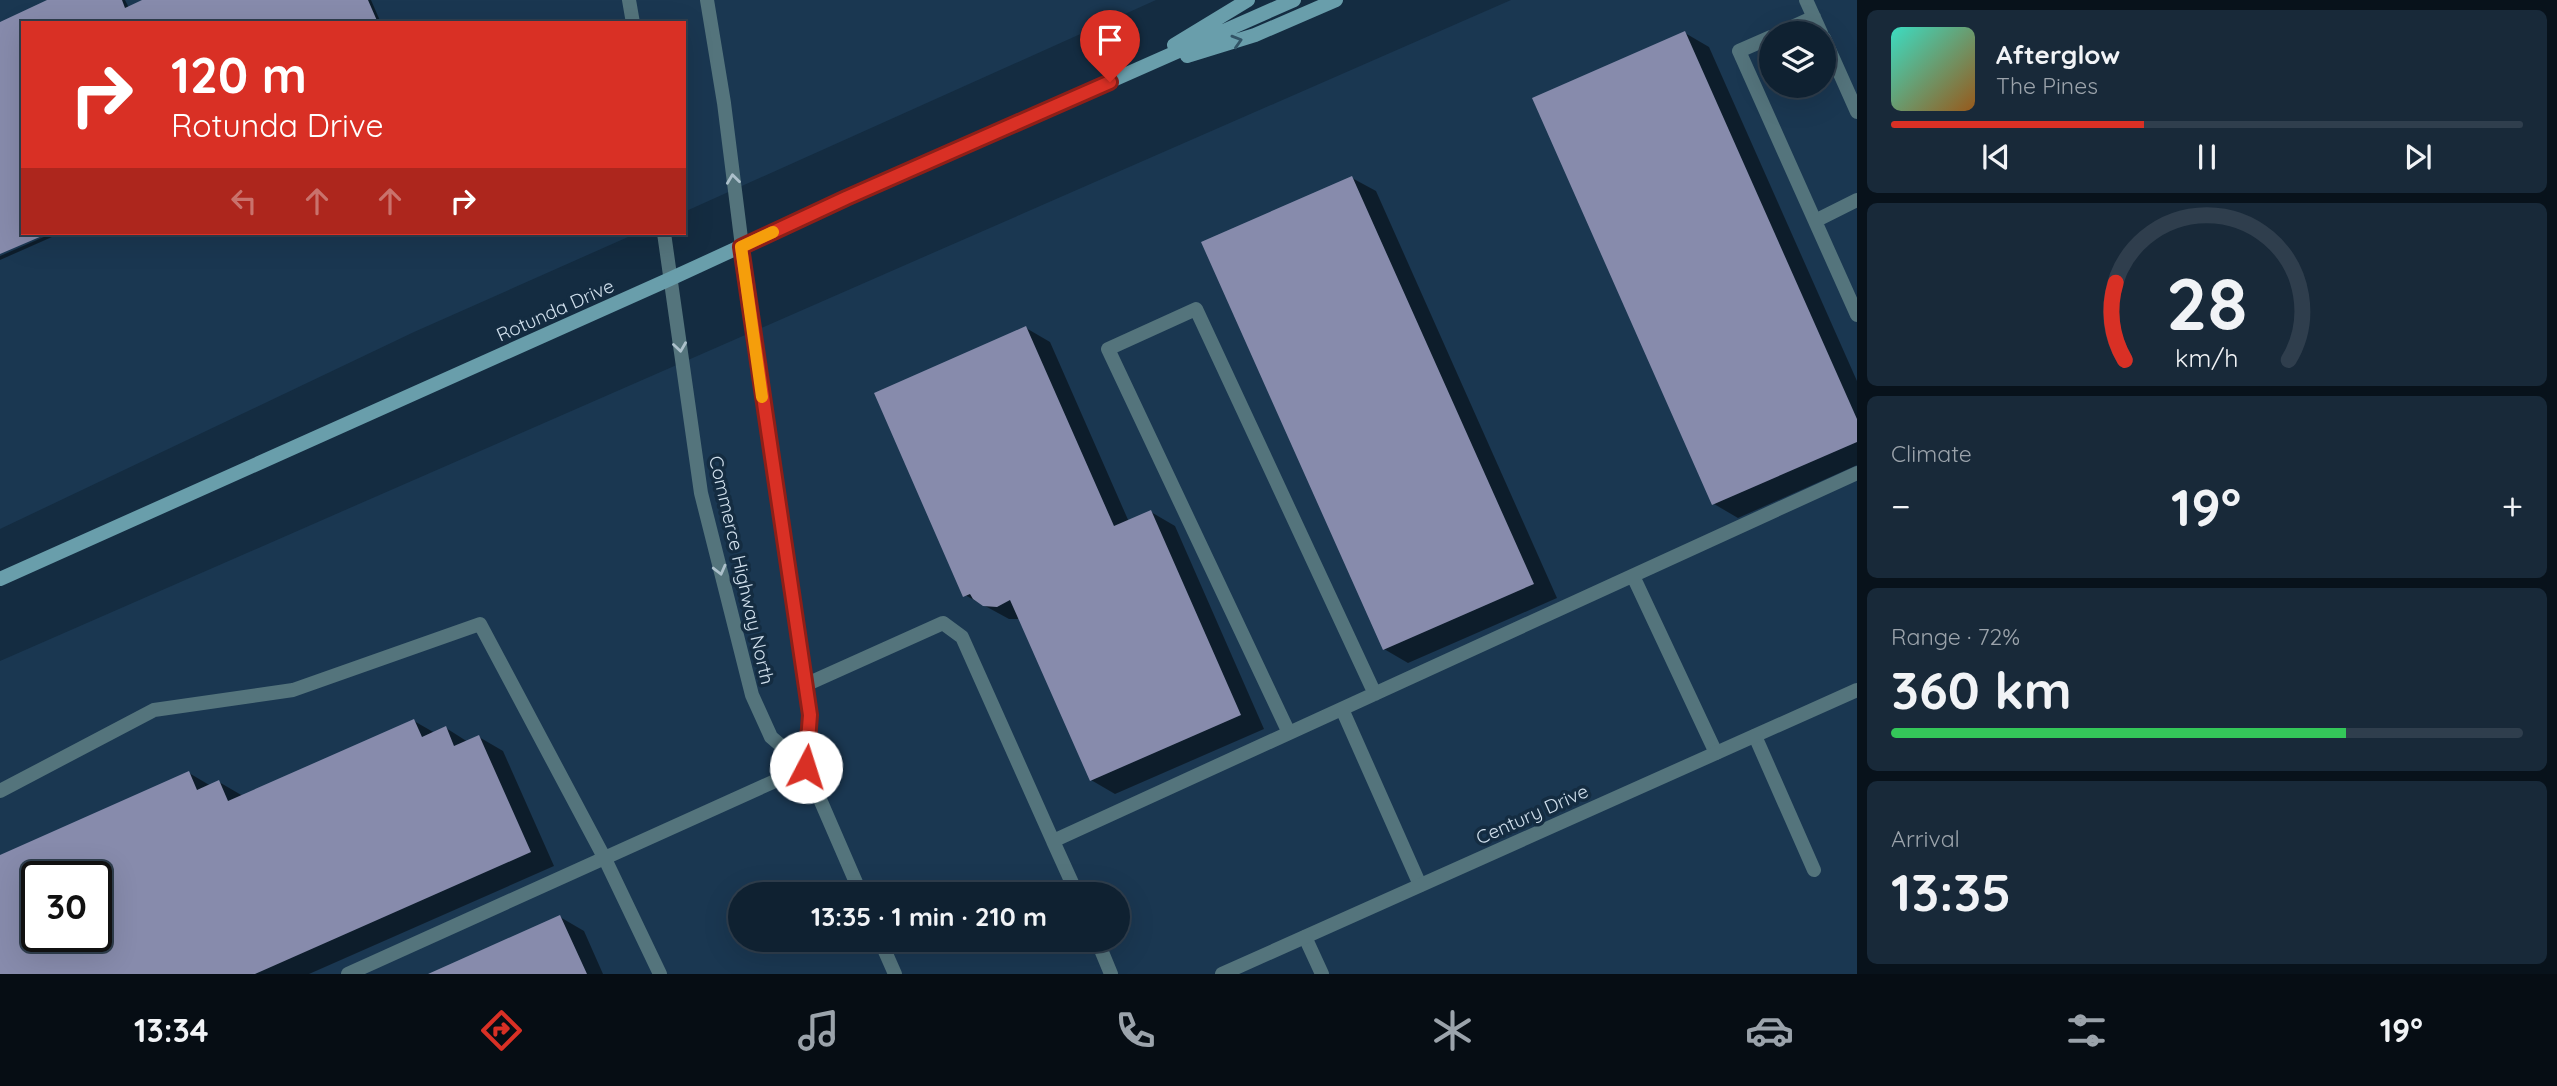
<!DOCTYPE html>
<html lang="en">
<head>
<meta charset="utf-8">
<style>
  :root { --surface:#0f2131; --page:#182939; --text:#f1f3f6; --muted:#9ba3ab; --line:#2f3e4d; --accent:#d93025 }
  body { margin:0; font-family:Quicksand,sans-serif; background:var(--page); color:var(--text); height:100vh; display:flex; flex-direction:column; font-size:26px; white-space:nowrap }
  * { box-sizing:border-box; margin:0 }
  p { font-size:23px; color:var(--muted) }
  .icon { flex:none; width:38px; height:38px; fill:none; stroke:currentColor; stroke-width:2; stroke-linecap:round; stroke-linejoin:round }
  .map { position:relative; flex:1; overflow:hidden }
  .panel { display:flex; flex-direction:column; gap:10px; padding:10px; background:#08121b; width:700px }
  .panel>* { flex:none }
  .banner { position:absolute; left:21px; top:21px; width:665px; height:214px; border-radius:0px; box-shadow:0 7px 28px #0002,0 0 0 2px var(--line); background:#d93025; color:#fff; overflow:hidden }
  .buttons { position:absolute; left:1759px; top:21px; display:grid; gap:14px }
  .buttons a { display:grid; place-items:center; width:77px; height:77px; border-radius:50%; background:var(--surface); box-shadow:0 7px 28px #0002,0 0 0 2px var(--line); font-size:35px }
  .speed { position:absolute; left:21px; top:861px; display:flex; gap:14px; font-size:35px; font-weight:700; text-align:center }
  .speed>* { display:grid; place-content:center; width:91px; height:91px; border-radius:50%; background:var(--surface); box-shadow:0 7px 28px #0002,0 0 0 2px var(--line); line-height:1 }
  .speed .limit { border:4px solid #111; border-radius:10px; background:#fff; color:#111 }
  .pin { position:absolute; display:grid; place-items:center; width:60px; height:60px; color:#fff; margin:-72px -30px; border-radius:50% 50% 50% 0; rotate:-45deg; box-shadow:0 0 7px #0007 }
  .pin .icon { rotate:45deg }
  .me { position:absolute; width:77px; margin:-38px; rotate:5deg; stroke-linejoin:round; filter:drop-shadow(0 0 5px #0008) }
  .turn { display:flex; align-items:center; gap:24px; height:147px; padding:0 35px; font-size:32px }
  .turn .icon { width:91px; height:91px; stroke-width:2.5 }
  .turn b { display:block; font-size:49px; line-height:60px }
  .lanes { display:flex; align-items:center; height:66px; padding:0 35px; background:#0003; justify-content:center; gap:35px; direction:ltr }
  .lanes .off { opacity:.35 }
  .big { font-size:52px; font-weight:700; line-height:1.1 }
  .panel .widget { flex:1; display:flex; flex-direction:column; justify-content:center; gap:10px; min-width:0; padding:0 24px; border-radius:10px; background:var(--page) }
  .panel .dial { align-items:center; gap:0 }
  .dial svg { height:182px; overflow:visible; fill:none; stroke:var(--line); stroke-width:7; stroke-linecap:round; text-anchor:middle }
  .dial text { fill:var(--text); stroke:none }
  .song { display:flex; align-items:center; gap:21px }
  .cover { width:84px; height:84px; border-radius:10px; background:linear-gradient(135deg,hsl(170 70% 55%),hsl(30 70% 35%)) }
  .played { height:7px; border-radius:4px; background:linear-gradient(90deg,var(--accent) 40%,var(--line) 40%) }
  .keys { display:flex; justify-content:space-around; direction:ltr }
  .heat { display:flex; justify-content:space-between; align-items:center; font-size:38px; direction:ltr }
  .charge { height:10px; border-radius:5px; background:linear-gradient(90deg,#34c759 72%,var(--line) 0) }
  .trip { position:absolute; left:728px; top:882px; width:402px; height:70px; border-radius:35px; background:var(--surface); box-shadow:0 7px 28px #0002,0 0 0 2px var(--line); font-weight:700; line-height:70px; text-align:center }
  .menu { display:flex; height:112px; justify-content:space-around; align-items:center; background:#060d14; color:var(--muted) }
  .menu .icon { width:49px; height:49px }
  .menu .current { color:var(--accent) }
  .menu b { font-size:32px; color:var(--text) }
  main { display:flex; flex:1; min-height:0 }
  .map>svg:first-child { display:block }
  .built { fill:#1a3751; fill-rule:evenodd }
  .shadow { fill:#0007; fill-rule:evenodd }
  .building { fill:#878bac; fill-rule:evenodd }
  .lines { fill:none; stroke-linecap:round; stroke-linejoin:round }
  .service { stroke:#54747c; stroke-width:14 }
  .minor { stroke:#54747c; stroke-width:14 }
  .secondary { stroke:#699eab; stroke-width:14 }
  .oneway { stroke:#325466 }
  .oneway2 { stroke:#acc0cb }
  .route-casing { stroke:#8d1f18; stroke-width:18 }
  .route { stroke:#d93025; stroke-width:12 }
  .slow { stroke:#f59e0b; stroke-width:12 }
  .labels { text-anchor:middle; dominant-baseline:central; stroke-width:7; stroke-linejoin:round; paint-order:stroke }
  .street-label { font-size:19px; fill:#d1e0ed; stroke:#142c41 }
</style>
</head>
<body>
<main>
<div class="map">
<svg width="1857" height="974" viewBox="0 0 1857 974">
  <rect width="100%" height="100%" fill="#142c41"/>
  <path class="built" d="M0,0H1156L684,212V23H23V233H637L414,332L0,529Z
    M1511,0H1857V974H0V661ZM1771,33H1824V86H1771ZM37,877H96V936H37ZM740,894H1118V940H740Z"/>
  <path class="shadow" d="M51,0H125L129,8L146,0H371L381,23H23V233H44L0,252V24Z
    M1685,33L1709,47L1857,381V465L1738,518L1714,504Z
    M1352,178L1376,191L1557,598L1408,663L1384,649Z
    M53,233H61L0,260V256Z
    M1026,328L1050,342L1129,522L1151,512L1175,526L1264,729L1115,794L1091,780L1021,619H1009L965,595Z
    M414,721L435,733L446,728L468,742L479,737L503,751L554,866L309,974H0V857L189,773L211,786L219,782L243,796ZM37,877H96V936H37Z
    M560,917L584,931L603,974H432Z"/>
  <path class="building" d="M47,0H122L125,8L142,0H368L378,23H23V233H49L0,254V22Z
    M1685,31L1857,419V442L1712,505L1532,98Z
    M1352,176L1534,584L1383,650L1201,242Z
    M1026,326L1114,526L1151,510L1241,715L1090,781L1010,600L997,607L983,606L973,599L970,594L963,597L874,393Z
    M414,719L422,737L446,726L454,746L479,735L531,852L255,974H0V855L189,771L197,790L219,780L228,801ZM37,877H96V936H37Z
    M560,915L587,974H428Z"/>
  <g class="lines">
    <path class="service" d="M1806,0L1821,33
      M1779,33L1814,17
      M1771,37L1739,51L1857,315
      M1824,38L1857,112
      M1815,221L1857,200
      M1633,576L1716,753
      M805,685L943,623L962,637L1053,841L1857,473
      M1342,709L1420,885
      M1289,733L1108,349L1196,309L1375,694
      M1755,736L1814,870
      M0,791L154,710L293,690L480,624L605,859L660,974
      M1053,841L1077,894
      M1305,937L1322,974
      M1097,940L1111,974
      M348,974L806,767"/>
    <path class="minor" d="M629,0L633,23
      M707,0L724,103L753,334L810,715L806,767
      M664,233L701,493L752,695L771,737L806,767L861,894
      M880,940L895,974
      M1222,974L1857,690"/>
    <path class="secondary" d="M1174,45L1248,0
      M1187,56L1255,35L1336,0
      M0,579L670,279L846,198L1294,0"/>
  </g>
  <defs><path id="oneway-chevron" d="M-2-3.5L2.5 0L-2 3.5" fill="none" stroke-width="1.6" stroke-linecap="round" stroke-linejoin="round" transform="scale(1.75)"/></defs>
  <use class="oneway" href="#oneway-chevron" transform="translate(1237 41) rotate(-17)"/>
  <g class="oneway2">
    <use href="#oneway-chevron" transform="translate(733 179) rotate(-97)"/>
    <use href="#oneway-chevron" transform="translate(680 347) rotate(82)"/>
    <use href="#oneway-chevron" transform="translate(720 570) rotate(76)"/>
  </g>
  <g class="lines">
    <defs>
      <path id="route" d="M806,767L810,715L741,247L846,198L1110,82"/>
    </defs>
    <use href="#route" class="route-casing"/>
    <use href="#route" class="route"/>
    <path class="slow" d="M762,397L741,247L773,232"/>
  </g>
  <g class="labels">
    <g class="street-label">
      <text transform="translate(555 310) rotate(-24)">Rotunda Drive</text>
      <text transform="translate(742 570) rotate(77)">Commerce Highway North</text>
      <text transform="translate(1532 814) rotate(-24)">Century Drive</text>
    </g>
  </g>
</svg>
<div class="buttons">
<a><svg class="icon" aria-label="layers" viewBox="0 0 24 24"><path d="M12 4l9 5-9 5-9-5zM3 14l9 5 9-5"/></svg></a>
</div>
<div class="speed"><div class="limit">30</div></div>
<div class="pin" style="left:1110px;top:82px;background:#d93025"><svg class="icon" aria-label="arrive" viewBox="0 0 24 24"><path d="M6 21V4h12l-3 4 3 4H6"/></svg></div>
<svg class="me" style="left:806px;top:767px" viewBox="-20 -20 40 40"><circle r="19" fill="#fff"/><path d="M0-13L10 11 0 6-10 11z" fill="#d93025"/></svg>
<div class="trip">13:35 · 1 min · 210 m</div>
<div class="banner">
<div class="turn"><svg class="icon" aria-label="right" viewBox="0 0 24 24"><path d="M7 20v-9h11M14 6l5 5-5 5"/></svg><div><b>120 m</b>Rotunda Drive</div></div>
<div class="lanes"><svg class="icon off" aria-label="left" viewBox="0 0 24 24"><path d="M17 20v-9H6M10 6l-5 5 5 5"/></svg><svg class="icon off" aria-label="ahead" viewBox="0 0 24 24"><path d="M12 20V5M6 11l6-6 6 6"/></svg><svg class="icon off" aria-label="ahead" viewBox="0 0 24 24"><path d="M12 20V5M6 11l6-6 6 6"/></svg><svg class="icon" aria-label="right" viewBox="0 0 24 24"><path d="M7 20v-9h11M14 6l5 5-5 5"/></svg></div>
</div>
</div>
<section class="panel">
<div class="widget">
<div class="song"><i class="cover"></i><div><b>Afterglow</b><p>The Pines</p></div></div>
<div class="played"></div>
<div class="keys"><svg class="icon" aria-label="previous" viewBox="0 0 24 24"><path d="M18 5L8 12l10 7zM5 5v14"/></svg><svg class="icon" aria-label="pause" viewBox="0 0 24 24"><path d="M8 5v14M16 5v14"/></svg><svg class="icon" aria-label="next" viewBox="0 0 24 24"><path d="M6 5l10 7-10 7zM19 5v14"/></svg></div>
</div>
<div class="widget dial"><svg viewBox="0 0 100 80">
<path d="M14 69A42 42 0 1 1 86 69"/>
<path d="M14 69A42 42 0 0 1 10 35" stroke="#d93025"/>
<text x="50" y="56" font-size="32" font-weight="700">28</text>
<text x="50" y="72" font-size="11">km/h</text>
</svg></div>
<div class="widget"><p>Climate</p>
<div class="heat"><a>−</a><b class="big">19°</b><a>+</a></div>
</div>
<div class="widget"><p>Range · 72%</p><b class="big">360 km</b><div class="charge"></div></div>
<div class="widget"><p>Arrival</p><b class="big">13:35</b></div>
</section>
</main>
<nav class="menu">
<b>13:34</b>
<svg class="icon current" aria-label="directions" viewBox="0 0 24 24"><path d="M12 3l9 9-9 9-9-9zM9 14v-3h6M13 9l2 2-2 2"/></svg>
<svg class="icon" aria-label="music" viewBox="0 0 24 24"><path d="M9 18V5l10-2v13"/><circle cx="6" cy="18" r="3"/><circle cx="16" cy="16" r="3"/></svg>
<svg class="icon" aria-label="phone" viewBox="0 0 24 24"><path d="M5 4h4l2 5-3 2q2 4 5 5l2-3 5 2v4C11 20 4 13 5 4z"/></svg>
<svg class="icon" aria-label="climate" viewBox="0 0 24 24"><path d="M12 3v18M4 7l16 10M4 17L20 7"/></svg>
<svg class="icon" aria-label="car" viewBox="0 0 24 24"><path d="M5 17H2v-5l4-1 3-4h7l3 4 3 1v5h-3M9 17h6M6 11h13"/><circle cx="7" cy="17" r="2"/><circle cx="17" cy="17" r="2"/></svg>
<svg class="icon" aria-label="filters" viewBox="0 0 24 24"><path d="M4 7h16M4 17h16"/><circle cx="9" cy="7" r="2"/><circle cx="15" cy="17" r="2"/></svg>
<b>19°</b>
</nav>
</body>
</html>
